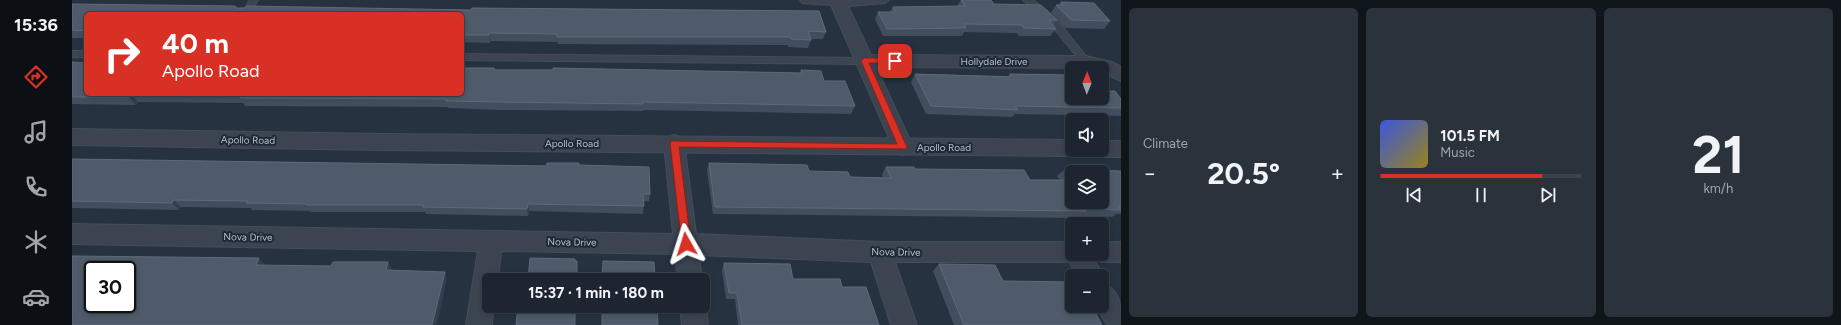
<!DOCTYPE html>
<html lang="en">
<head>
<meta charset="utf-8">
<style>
  :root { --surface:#1d2630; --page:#2a323c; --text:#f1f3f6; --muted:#a0a5ab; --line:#3b434c; --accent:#d93025 }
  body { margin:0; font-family:Figtree,sans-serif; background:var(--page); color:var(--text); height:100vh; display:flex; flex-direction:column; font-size:15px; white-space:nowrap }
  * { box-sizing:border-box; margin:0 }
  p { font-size:13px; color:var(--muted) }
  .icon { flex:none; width:22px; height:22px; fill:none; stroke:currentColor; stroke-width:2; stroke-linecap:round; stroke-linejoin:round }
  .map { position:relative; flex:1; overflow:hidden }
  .sheet { display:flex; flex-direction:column; gap:8px; padding:8px; background:#10151a; width:720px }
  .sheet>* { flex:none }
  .banner { position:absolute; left:12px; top:12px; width:380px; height:84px; border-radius:6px; box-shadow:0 2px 6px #0003,0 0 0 1px var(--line); background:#d93025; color:#fff; overflow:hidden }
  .needle { width:26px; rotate:1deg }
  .fabs { position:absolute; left:993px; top:61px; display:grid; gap:8px }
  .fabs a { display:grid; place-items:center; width:44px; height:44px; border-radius:6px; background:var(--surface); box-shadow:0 2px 6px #0003,0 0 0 1px var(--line); font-size:20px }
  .speed { position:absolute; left:12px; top:261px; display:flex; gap:8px; font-size:20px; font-weight:700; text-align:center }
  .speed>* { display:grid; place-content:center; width:52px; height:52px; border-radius:50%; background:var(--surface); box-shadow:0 2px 6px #0003,0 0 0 1px var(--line); line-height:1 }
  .speed .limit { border:2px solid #111; border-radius:6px; background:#fff; color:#111 }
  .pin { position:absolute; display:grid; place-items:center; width:34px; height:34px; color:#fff; margin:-17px; border-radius:8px; box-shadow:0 2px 6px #0006 }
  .me { position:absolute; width:44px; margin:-22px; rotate:354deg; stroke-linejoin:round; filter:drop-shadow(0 0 3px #0008) }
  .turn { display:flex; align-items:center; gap:14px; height:84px; padding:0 12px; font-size:18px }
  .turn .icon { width:52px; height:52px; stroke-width:2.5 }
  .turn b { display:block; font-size:28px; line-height:34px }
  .big { font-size:30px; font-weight:700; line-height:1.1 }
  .sheet .tile { flex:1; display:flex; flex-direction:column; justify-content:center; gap:6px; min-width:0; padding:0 14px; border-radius:6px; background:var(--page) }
  .sheet .dial { align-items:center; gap:0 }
  .dial b { font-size:52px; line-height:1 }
  .song { display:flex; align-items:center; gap:12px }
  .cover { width:48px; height:48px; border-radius:6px; background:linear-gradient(135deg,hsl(230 70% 55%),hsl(50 70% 35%)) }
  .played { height:4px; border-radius:2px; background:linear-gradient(90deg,var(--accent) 80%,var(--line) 80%) }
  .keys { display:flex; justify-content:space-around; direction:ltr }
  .heat { display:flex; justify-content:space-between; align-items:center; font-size:22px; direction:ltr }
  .sheet .tiles { flex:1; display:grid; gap:8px; grid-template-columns:repeat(3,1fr) }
  .trip { position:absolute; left:410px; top:273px; width:228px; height:40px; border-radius:6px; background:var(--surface); box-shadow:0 2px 6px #0003,0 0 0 1px var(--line); font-weight:700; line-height:40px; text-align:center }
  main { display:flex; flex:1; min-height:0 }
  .menu { display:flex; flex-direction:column; width:72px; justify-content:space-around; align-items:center; background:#0c0f13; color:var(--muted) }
  .menu .icon { width:28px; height:28px }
  .menu .on { color:var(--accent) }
  .menu b { font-size:18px; color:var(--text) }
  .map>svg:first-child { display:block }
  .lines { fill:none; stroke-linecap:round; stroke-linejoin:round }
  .service-casing { stroke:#454d5a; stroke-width:2 }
  .minor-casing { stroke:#454d5a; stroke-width:2 }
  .tertiary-casing { stroke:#454d5a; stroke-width:2 }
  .service { fill:#3b4450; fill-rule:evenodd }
  .minor { fill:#3b4450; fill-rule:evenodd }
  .tertiary { fill:#3b4450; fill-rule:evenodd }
  .wall { fill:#424e5e }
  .shaded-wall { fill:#323e4d }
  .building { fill:#4f5b6a; stroke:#5f6a79; fill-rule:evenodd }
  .route { fill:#d93025; stroke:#8d1f18 }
  .labels { text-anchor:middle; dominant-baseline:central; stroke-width:4; stroke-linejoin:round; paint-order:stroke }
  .street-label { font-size:10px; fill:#b8bfcb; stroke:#1f2936 }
</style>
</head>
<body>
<main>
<nav class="menu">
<b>15:36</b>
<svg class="icon on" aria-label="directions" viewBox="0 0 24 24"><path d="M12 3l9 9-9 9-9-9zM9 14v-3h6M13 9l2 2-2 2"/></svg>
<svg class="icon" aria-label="music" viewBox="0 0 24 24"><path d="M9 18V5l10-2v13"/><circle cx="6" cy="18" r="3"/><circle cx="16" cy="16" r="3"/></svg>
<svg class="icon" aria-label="phone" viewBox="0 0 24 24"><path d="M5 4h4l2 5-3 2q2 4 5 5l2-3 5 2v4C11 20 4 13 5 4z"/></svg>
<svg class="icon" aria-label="climate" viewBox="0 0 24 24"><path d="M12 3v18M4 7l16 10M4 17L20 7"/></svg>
<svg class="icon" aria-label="car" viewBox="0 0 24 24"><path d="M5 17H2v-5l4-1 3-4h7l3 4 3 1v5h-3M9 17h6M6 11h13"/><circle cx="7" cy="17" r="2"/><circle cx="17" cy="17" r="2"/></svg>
</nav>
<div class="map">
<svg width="1049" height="325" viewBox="0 0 1049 325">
  <rect width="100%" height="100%" fill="#273240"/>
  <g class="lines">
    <defs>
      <path id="service" d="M178,0H186L177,14H169Z
        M783,0H817L813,3L766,7L762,4L766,1Z
        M951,0H961L975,11L990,26L1017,60L1019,62L1017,64H1011L977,22Z
        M0,51H14V57H0Z
        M390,54L792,58L797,61L792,64L390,60Z"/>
      <path id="minor" d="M728,0H773L799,55L1014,56L1040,62L1049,67V81L1030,72V68L804,67L841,147L838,152L831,155L824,152L821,147L759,5L730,3Z
        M602,135L609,138L612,143L624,234L808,242H1000V254H1018L1022,259L1019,254H1030V242H1049V262H1030L1022,259L1031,276L1030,279V276H1006L997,262H823L845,325H819L799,262L627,255L630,280H606L603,254L429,251L426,280H417V306H422L420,325H394L406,251L0,244V224L601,234L592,143L595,138Z
        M1030,283C1049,290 1049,306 1049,325H1035L1024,306H1030Z
        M631,300L634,306L636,325H610L608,306H631Z"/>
      <path id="tertiary" d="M0,129L310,134L1000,140V150H1010L1008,154L1000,156L310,150L0,145Z
        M1030,141H1049V157H1030L1022,155L1020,150H1030Z"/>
    </defs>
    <use href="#service" class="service-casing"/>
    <use href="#minor" class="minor-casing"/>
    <use href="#tertiary" class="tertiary-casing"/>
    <use href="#service" class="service"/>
    <use href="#minor" class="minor"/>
    <use href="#tertiary" class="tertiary"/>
  </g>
  <path class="wall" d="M889,0H919L922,4L985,20L981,25L984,29L978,36H947L945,33L892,32L890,36H811L803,19L806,12H818L821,7L885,6Z
    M989,2L1038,21L1032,29L993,28L979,13L984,5H986Z
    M0,4L163,6L165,8H173L175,6L399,10L400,8L747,11L754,32L751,39H739L736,48L716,47V45L486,44V42L419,41L418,43L390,42V14H14V38H0Z
    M0,62L14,94L422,70L728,73L729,70L752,81L783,106L779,114L571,110V111L426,110L376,108V107L173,106L171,103L66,102L63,105L0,104Z
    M843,74L936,76L938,74L1036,91L1049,99V116L943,114L940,117L854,114L839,82Z
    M0,159L475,166L507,165L578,194L577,201H572L571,214L457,211L456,216L354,214L353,212H239L238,211L180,210L179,208L109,207L107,210L0,208Z
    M637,163L737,171L778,177L811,178L810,174L814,167L958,180H988L985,176L993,169L1049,171V214H1044L1040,217L1009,216L1006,218L641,214L635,170Z
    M652,263L721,279L770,287L807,325H666L663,299H654L650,270Z
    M867,264L931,281L1030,325H882L861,271Z"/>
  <path class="shaded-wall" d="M417,33L419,41L418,43L417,35Z
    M59,94L66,102L63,105L57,97Z
    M102,200L109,207L107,210L100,203Z
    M456,204L457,211L456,216L455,209Z
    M187,258L193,265L190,272L184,265Z
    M316,262L320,269L318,277L314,270Z
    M373,272L375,279L365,325H360Z
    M503,306H504L503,325Z"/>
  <path class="building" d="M889,0H919L922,4L969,5L985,20H977L984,29L952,28L950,25L892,24L894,28L815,29L806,12H823L821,7L893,6Z
    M989,2L1022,3L1038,21L999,20L984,5H991Z
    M0,4L163,6L165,8H173L175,6L399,10L400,8L747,11L754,32L736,31L739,40L719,39L718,37H485V34L417,33V35H390V14H14V31L0,30Z
    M0,62L14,63V94H390V68H422V70H481V68L730,73L729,70L749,71L752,81H773L783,106L571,102V104L425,102L374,101L375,99L168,98L169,96L59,94L57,97H0Z
    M843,74L939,77L938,74L1000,75V98H1030V83L1036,91H1043L1049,99V108L943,106L946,110L859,106Z
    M0,159L475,166V163H507V165L577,167L578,194H571L572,206L456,204L455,209L351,207V205H235V204L175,203L176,201L102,200L100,203L0,201Z
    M637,163L735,165L737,171L776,172L778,177L819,178L814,167H842L843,169L952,170L958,180H1000L993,169L1049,171V207H1047L1049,210L1013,209L1014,211L643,207ZM1000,172H1030V202H1000Z
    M0,256L187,258L184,265L259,266L261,262H316L314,270L373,272L360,325H0ZM21,270H55V304H21Z
    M458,258L503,259V261H505V280H456Z
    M531,261L582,262L583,280H530Z
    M652,263L718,264L721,279H768L770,287H794L807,325H670L665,293H657Z
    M867,264L923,265L931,281L1000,282V306H1020L1030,325H892Z
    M446,306H503V325H444Z
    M530,306H585L586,325H530Z"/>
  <path class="route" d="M792,58H823L827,61L823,63H797L835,147L834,149L607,147L619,244L617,247H610L598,143L599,141L825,144L789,61Z"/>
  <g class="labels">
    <g class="street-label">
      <text x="922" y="61">Hollydale Drive</text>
      <text transform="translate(176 140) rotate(1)">Apollo Road</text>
      <text x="500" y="143">Apollo Road</text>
      <text x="872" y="147">Apollo Road</text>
      <text transform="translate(176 237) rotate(1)">Nova Drive</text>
      <text transform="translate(500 242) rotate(1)">Nova Drive</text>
      <text transform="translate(824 252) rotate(1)">Nova Drive</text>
    </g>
  </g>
</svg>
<div class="fabs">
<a><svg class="needle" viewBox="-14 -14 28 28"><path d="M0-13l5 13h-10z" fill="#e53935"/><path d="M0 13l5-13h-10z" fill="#a0a5ab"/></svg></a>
<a><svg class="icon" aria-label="sound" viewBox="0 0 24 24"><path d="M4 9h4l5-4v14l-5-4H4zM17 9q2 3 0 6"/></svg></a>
<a><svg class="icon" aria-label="layers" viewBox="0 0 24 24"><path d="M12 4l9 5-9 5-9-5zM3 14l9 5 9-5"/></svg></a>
<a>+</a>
<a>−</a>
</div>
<div class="speed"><div class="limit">30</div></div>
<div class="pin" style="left:823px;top:61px;background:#d93025"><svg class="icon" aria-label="arrive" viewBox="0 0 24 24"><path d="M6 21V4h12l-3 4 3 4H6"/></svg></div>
<svg class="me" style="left:614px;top:244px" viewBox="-20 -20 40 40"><path d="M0-17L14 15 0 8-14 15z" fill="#d93025" stroke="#fff" stroke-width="4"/></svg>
<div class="trip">15:37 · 1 min · 180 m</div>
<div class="banner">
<div class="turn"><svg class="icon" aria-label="right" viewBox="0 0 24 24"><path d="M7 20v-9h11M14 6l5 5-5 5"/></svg><div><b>40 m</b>Apollo Road</div></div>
</div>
</div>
<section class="sheet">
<div class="tiles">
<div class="tile"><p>Climate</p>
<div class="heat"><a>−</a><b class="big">20.5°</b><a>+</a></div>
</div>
<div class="tile">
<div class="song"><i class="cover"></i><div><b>101.5 FM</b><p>Music</p></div></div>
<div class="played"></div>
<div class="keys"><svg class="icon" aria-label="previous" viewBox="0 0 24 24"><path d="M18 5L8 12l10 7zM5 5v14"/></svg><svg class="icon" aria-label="pause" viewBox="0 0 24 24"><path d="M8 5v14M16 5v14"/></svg><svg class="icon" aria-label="next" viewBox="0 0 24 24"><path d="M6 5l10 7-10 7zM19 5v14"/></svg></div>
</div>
<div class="tile dial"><b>21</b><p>km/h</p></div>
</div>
</section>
</main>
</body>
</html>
